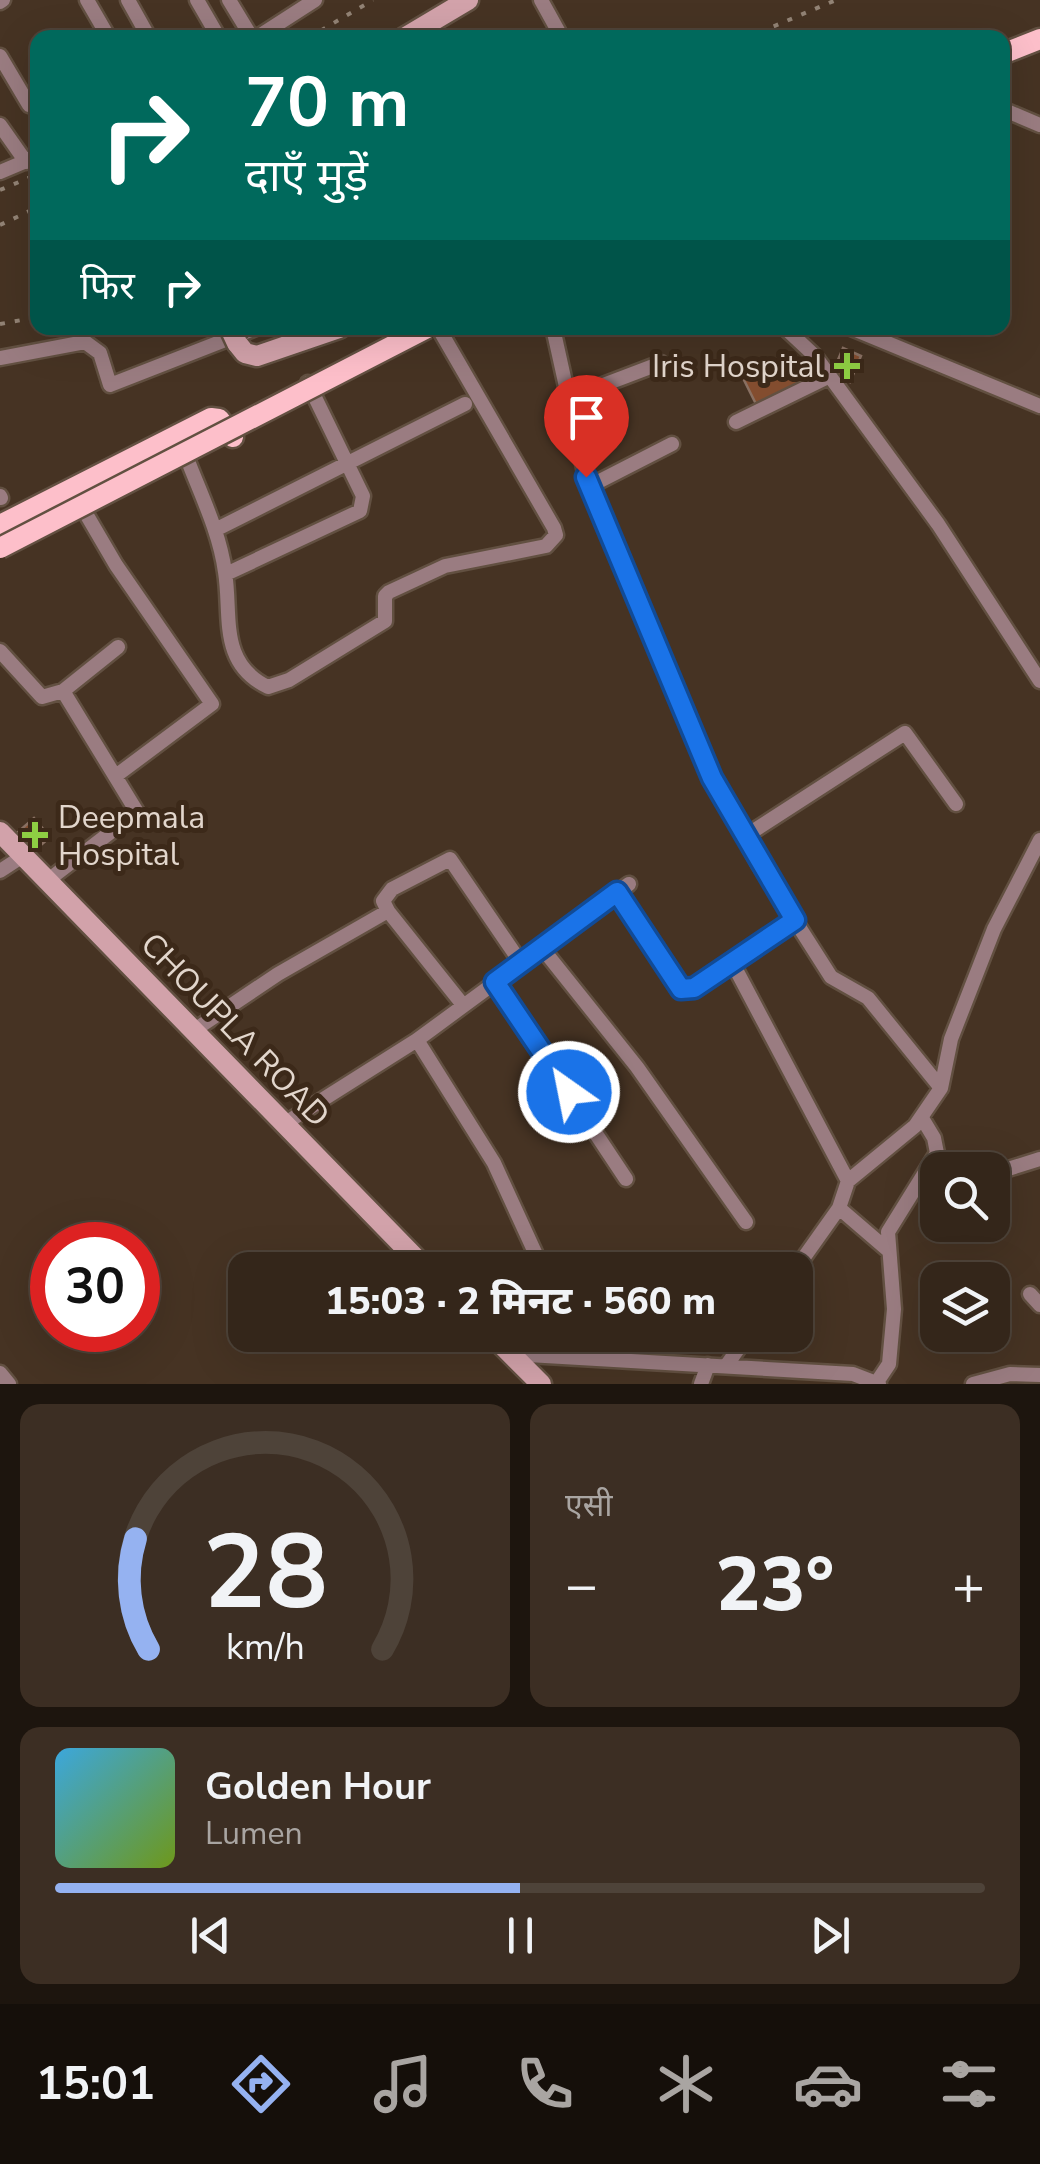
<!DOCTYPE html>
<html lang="hi">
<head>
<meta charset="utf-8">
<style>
  :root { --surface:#34261a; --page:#3c2e23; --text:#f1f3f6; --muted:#a9a5a2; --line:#4e4339; --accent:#95b2f1 }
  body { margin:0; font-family:"Nunito Sans","Noto Sans Devanagari",sans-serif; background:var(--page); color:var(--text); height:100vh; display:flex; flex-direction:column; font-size:38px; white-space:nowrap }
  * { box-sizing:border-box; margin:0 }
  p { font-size:32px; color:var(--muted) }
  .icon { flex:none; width:55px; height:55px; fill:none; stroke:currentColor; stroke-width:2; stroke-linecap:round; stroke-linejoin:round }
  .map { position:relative; height:1384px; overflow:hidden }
  .details { display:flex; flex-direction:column; gap:20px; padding:20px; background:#1d150e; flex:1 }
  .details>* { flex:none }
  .hud { position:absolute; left:30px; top:30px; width:980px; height:305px; border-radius:20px; box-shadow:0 10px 40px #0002,0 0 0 2px var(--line); background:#00695c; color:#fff; overflow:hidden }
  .tools { position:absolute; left:920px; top:1152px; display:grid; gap:20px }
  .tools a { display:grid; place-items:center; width:90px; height:90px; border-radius:20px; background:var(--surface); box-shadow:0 10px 40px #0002,0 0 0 2px var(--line); font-size:50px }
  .speed { position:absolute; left:30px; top:1222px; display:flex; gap:20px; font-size:50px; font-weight:700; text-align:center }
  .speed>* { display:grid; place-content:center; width:130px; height:130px; border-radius:50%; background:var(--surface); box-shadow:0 10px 40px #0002,0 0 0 2px var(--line); line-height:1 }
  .speed .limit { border:15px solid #d22; background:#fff; color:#111 }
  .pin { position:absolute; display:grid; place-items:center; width:85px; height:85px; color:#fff; margin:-102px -42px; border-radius:50% 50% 50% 0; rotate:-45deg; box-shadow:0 0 10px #0007 }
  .pin .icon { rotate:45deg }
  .me { position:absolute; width:110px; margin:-55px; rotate:327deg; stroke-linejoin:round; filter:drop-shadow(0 0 8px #0008) }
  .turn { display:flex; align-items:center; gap:35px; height:210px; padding:0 50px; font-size:45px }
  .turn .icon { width:130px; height:130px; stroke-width:2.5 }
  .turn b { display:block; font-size:70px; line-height:85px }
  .then { display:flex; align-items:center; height:95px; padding:0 50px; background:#0003; gap:20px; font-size:38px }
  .big { font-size:75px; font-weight:800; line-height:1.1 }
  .details .tile { flex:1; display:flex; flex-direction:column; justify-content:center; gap:15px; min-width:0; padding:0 35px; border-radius:20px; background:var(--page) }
  .details .dial { align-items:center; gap:0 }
  .dial svg { height:260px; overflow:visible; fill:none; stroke:var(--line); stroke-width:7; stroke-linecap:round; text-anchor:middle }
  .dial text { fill:var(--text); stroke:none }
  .song { display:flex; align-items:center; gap:30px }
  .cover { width:120px; height:120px; border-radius:15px; background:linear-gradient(135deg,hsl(200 70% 55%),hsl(80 70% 35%)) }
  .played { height:10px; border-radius:5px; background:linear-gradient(90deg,var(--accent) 50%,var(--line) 50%) }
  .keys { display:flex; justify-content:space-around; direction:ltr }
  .heat { display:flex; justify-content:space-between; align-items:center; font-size:55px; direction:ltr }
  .details .tiles { flex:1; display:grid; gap:20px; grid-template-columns:1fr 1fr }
  .tile:last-child { grid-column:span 2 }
  .trip { position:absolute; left:228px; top:1252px; width:585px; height:100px; border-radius:20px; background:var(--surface); box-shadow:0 10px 40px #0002,0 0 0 2px var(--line); font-weight:800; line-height:100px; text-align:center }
  .menu { display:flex; height:160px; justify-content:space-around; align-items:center; background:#150f0a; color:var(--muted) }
  .menu .icon { width:70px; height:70px }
  .menu .selected { color:var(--accent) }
  .menu b { font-size:45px; color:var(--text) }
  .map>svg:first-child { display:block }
  .building { fill:#834d2f; stroke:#897062; stroke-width:2.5 }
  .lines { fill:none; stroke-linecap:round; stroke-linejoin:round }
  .street-casing { stroke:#625041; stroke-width:19 }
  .secondary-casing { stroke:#625041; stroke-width:25 }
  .primary-casing { stroke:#625041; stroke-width:25 }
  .street { stroke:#9a7c81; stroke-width:14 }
  .secondary { stroke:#d2a2aa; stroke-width:20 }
  .primary { stroke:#fdbfca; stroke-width:20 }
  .rail { stroke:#928375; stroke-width:4; stroke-dasharray:5 10; stroke-linecap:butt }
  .secondary-bridge-casing { stroke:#625041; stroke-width:25; stroke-linecap:butt }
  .primary-bridge-casing { stroke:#625041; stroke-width:25; stroke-linecap:butt }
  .secondary-bridge { stroke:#d2a2aa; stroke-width:20 }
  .primary-bridge { stroke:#fdbfca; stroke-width:20 }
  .route-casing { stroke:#114b97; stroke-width:25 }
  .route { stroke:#1a73e8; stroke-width:18 }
  .poi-dot { fill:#8ece43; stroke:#3c2919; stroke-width:4 }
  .labels { text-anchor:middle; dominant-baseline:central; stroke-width:10; stroke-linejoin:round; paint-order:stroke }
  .poi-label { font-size:32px; fill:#e2d6cc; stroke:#3c2919; text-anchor:end }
  .street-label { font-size:32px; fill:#e2d6cc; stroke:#3c2919 }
</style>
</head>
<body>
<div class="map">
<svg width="1040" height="1384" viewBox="0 0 1040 1384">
  <rect width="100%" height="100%" fill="#463323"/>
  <path class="building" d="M843,348L861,356L850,382L832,374Z
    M786,354L801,385L757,406L742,376Z
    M34,818L50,837L33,852L17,833Z"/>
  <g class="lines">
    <defs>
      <path id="street" d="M87,0L109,38
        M128,0L147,34
        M197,0L219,38
        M229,0L252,38
        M541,0L562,38
        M0,2L3,0
        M256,38L315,0
        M0,56L29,105
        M1002,109L1040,125
        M0,125L26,162
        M0,172L38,156
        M553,328L586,477L712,779L759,864L831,977L868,998L941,1088
        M785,328L815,356L938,524L1040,681
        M851,328L1040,406
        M0,358L85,342L100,353L110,385L256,328
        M569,398L661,363
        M736,422L830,376
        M188,461C202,497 220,534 225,572C232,615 218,663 268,687L289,680L385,621V596L389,592L445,566L546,546L556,535L554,528L439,329
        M590,486L672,444
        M0,496L1,498
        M85,512L116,565L212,704L117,775
        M215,530L465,404
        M226,574L360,511L363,496L308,383
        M0,651L42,697L63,691L118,647
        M744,837L905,733L956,804
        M0,871L23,856
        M47,881L137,812L63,691
        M617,892L681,989L694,988L795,920
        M542,948L637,1067L746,1222
        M732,962L848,1181
        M495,982L626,1179
        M463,1005L388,911L383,901L392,889L450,859L521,963
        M193,1031L278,974L388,911
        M284,1124L417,1040
        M931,1164L954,1170
        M992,1174L1040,1159
        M839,1208L889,1251
        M543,1270L494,1163L417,1040L629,884
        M795,1270L839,1208L848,1181L915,1126L941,1088L951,1039L994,929L1040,840
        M1030,1294L1040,1305
        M600,1335L604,1359
        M511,1354L853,1374L879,1384
        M726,1366L748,1335
        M0,1373L9,1384
        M877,1382L889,1364L894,1309L888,1232L937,1153L934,1138L922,1118
        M701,1384L708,1365
        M973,1384L1010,1374L1040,1375"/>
      <path id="secondary" d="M404,38L468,0
        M237,343L245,353L257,356L339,328
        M0,832L427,1270
        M492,1335L541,1384"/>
      <path id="primary" d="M1002,54L1040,39
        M0,525L211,418L219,419L233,437"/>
    </defs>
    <use href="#street" class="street-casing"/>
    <use href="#secondary" class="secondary-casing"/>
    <use href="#primary" class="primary-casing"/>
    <use href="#street" class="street"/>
    <use href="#secondary" class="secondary"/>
    <use href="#primary" class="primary"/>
    <path class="rail" d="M308,38L373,0
      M746,38L836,0
      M0,190L38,174
      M0,225L38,207
      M0,324L38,317"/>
    <defs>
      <path id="secondary-bridge" d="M230,328L237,343"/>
      <path id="primary-bridge" d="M0,548L427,328"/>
    </defs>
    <use href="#secondary-bridge" class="secondary-bridge-casing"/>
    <use href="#primary-bridge" class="primary-bridge-casing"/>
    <use href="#secondary-bridge" class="secondary-bridge"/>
    <use href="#primary-bridge" class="primary-bridge"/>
  </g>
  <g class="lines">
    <defs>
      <path id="route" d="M569,1092L495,982L617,892L681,989L694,988L795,920L712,778L586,477"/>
    </defs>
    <use href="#route" class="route-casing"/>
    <use href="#route" class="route"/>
  </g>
  <g class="poi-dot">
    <path d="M842 351h10v10h10v10h-10v10h-10v-10h-10v-10h10z"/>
    <path d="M30 820h10v10h10v10h-10v10h-10v-10h-10v-10h10z"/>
  </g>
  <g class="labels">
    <g class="poi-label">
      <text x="824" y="366">Iris Hospital</text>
      <text x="58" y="817" text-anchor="start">Deepmala<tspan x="58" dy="37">Hospital</tspan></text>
    </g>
    <g class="street-label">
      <text transform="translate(235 1030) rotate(46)">CHOUPLA ROAD</text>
    </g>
  </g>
</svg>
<div class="tools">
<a><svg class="icon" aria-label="search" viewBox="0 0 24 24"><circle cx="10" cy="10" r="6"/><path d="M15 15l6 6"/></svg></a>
<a><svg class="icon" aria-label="layers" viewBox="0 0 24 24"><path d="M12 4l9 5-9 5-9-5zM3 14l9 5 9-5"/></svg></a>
</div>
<div class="speed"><div class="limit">30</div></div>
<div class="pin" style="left:586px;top:477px;background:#d93025"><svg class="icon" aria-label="arrive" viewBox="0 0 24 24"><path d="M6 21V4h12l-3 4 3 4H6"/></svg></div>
<svg class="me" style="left:569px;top:1092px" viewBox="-20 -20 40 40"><circle r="17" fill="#1a73e8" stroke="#fff" stroke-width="3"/><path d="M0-11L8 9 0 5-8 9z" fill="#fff"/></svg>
<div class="trip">15:03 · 2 मिनट · 560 m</div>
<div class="hud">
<div class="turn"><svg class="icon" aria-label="right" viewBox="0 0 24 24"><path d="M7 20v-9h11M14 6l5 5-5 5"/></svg><div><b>70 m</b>दाएँ मुड़ें</div></div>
<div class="then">फिर<svg class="icon" aria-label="right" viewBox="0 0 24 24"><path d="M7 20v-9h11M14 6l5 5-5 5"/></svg></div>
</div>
</div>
<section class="details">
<div class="tiles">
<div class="tile dial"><svg viewBox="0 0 100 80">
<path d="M14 69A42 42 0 1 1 86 69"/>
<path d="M14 69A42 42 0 0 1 10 35" stroke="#95b2f1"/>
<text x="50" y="56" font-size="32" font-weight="700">28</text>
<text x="50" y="72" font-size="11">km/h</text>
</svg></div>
<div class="tile"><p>एसी</p>
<div class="heat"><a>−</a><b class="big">23°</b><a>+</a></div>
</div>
<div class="tile">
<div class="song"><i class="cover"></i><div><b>Golden Hour</b><p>Lumen</p></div></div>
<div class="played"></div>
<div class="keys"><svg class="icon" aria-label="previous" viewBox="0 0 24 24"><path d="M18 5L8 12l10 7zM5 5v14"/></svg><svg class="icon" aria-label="pause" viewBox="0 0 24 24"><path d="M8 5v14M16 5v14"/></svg><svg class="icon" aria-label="next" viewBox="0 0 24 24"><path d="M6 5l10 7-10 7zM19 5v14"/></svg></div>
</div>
</div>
</section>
<nav class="menu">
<b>15:01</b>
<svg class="icon selected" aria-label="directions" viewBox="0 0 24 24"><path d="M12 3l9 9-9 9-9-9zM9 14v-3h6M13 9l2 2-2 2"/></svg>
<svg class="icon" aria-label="music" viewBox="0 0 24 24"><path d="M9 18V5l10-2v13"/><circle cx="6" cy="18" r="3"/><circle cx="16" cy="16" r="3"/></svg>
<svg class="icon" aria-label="phone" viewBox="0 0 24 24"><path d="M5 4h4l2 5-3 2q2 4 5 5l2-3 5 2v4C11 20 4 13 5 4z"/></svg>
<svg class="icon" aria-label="climate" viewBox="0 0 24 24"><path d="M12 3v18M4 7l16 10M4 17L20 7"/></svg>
<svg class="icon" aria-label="car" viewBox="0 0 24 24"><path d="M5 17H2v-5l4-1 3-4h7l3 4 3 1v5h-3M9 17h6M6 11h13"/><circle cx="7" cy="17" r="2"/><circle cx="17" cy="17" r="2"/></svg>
<svg class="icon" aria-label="filters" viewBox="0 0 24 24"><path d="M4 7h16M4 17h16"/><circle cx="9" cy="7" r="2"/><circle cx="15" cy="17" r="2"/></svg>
</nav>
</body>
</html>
